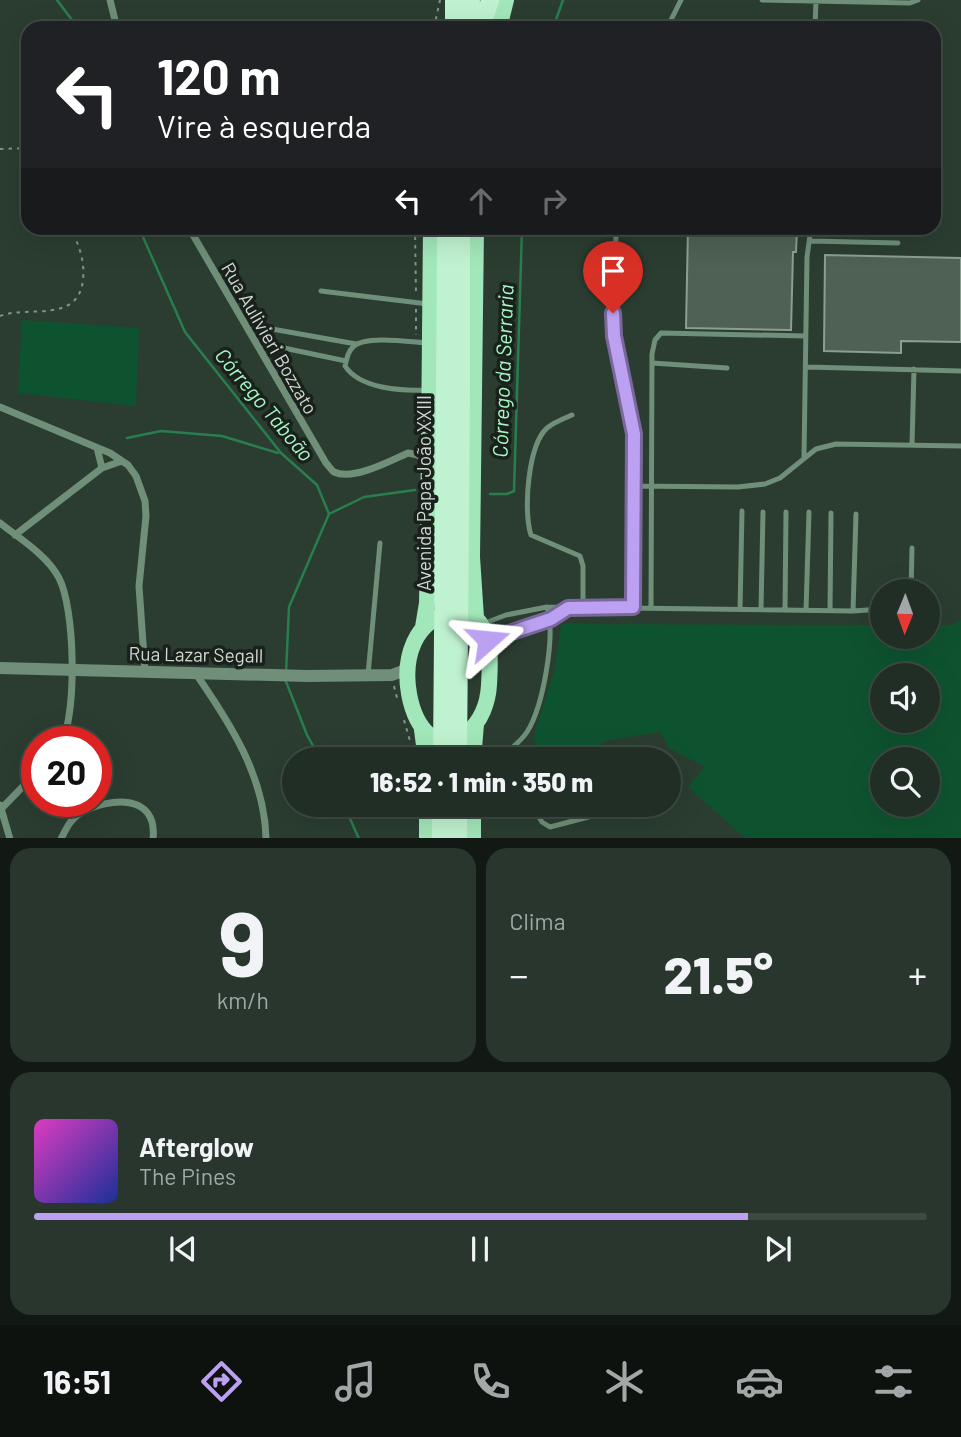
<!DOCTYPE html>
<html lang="pt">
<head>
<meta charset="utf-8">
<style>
  :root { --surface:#202e25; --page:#28362d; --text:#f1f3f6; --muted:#a2a8a7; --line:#3d4a42; --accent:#bca0f2 }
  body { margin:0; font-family:Barlow,sans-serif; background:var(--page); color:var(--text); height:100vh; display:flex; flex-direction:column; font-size:26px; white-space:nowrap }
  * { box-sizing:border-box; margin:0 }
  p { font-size:23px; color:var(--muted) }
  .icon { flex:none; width:38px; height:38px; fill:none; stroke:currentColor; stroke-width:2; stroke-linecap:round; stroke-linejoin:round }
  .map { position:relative; height:838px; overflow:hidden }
  .side { display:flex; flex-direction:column; gap:10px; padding:10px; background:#121914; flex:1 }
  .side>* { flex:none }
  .hud { position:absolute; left:21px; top:21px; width:920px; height:214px; border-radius:21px; box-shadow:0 7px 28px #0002,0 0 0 2px var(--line); background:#202124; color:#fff; overflow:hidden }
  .needle { width:46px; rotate:181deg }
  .buttons { position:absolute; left:870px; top:579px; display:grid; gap:14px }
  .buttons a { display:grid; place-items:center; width:70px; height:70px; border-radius:50%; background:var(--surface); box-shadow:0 7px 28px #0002,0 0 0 2px var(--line); font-size:35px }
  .speed { position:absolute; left:21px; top:726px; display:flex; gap:14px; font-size:35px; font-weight:700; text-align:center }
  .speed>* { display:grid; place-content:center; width:91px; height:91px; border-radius:50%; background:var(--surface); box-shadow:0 7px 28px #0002,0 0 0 2px var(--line); line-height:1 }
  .speed .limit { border:10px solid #d22; background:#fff; color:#111 }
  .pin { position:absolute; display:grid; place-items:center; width:60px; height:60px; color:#fff; margin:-72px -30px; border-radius:50% 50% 50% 0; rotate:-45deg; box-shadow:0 0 7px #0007 }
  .pin .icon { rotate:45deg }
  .me { position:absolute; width:77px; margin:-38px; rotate:72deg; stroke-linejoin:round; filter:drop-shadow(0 0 5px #0008) }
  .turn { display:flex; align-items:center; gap:24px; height:147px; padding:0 21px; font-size:32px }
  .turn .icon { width:91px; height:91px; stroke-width:2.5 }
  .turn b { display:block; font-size:49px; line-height:60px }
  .lanes { display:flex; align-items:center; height:66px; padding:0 21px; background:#0003; justify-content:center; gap:35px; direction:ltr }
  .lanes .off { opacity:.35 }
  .big { font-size:52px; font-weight:800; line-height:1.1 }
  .side .widget { flex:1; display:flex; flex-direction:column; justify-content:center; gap:10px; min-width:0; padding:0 24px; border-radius:21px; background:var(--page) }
  .side .dial { align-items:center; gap:0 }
  .dial b { font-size:91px; line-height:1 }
  .song { display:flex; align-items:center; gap:21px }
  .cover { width:84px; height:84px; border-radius:10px; background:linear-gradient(135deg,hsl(310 70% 55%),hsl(230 70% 35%)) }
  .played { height:7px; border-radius:4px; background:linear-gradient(90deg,var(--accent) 80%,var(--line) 80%) }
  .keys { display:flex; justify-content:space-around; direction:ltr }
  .heat { display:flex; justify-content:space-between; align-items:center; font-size:38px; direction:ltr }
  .side .tiles { flex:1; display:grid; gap:10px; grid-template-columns:1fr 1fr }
  .widget:last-child { grid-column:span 2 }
  .trip { position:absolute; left:282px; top:747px; width:399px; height:70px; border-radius:35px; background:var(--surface); box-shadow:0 7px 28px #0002,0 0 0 2px var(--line); font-weight:800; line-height:70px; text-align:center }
  .tabs { display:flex; height:112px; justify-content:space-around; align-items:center; background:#0d120f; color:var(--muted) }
  .tabs .icon { width:49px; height:49px }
  .tabs .active { color:var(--accent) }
  .tabs b { font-size:32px; color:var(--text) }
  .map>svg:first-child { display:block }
  .green { fill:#0e5330; fill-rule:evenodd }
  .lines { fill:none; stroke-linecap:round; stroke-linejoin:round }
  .stream { stroke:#297e4f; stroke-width:2.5 }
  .building { fill:#4e6154; stroke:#8b9f91; stroke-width:2 }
  .path { stroke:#849389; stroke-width:2; stroke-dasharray:3.5 5; stroke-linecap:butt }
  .service { stroke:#6f8f79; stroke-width:5 }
  .minor { stroke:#6f8f79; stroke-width:7 }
  .tertiary { stroke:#6f8f79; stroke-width:12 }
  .primary { stroke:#a2e7b9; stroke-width:16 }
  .trunk { stroke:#bff2d0; stroke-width:18 }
  .trunk-bridge { stroke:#bff2d0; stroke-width:18 }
  .route-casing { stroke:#7a689d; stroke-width:18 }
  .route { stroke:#bca0f2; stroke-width:12 }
  .labels { text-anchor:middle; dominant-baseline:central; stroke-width:7; stroke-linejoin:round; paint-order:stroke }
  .street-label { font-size:19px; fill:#cfdad2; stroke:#1a211c }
  .water-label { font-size:21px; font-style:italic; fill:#a5fac3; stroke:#1a211c }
</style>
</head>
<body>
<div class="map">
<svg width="961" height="839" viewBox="0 0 961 839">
  <rect width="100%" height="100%" fill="#2b3d31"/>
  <path class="green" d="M22,320L139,328L136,406L18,393Z
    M961,620V838H745L688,787L705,767L669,748L660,732L604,741L592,753L540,751L533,739L555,668L561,624L882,625V637H928V625H952ZM882,676H928V721H882ZM882,760H928V805H882Z"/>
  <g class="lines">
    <path class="stream" d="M57,0L78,28
      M553,28L563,0
      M139,228L185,332L281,453L317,485L329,514L289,607L286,673
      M127,438L161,431L222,436L278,453
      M490,494H507L514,491L522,228
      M329,514L364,497L415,490
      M285,679L307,735L321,760
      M344,805L359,839"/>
  </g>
  <path class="building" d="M688,228H797L796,252H793L791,330L686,328Z
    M825,255L961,258V342L901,341V353L824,351Z"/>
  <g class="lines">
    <path class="path" d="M434,28L440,0
      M0,149L28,148
      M415,228L416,296
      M416,309V335
      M0,316C29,305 78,324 83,280C85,261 79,244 70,228
      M394,686L397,698
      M404,720L410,741"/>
    <path class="service" d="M762,0L910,3L918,0
      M667,28L681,0
      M815,28L816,0
      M616,228L614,336L634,434L633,607
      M811,241L898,243
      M321,291L428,304
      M346,361L279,347L267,340L268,330L272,329L356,344
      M652,363L727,368
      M807,367L961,371
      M427,390C402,391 360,389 345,366C347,358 348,351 354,346C367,335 411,342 428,343
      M572,415C565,418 554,422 547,428C528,445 523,511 531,535L580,556L583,566V607
      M912,445L914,369
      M804,457L807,257L811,228
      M634,486L738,487L765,484L780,478L816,449L836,444L961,446
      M911,592L912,548
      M651,608L652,354L655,340L661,333L806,336
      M740,609L742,511
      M761,609L763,512
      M785,610L786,512
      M806,610L809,512
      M830,611L831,513
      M853,611L856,514
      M485,623L506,615L547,607L853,611L882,609
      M491,639L551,619L568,608
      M368,675L380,543
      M499,760C508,750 520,743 527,732C543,707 556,635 547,607
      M613,760L617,754L639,748
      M495,805C504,817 523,812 537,814L542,822L550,827L611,811L614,805"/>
    <path class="minor" d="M110,0L117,28
      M189,228L326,463C329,466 331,470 334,472C353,481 390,461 408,453L418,455L427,464
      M0,407L110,453L128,465L136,476L145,501L146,516L139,586L145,672
      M97,448L102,468
      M0,523C19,538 48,556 59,578C75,609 77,711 62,742
      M15,535L102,468L122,461
      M196,674C230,723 265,777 266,839
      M0,805L10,839
      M2,808L37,772
      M61,839C66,829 71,818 81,813C109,797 158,793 153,839"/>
    <path class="tertiary" d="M0,668L307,676L392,675L408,669"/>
    <path class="primary" d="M499,28L506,0
      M476,228L472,557L476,618
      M454,613L476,618C493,636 490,662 489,685C488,703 481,721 467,733C411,780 373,623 454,613Z
      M423,627L427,603L428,550L431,228
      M422,730L426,760
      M473,760L476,724
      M427,805V839
      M473,805V839"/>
    <path class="trunk" d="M454,0V28
      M465,28L471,0
      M481,28L490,0
      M461,391V228
      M445,392L446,228
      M441,839V805
      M458,839V805"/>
    <path class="trunk-bridge" d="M442,760L445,392
      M458,760L461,391"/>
  </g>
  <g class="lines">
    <defs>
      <path id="route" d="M488,640L551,619L568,608L633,607L634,434L614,336L613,313"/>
    </defs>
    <use href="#route" class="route-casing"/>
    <use href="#route" class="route"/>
  </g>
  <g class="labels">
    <g class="street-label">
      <text transform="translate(270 338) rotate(60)">Rua Aulivieri Bozzato</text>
      <text transform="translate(423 493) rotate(-90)">Avenida Papa João XXIII</text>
      <text transform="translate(196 654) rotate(1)">Rua Lazar Segall</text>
    </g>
    <g class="water-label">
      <text transform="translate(502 371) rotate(-88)">Córrego da Serraria</text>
      <text transform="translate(265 404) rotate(50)">Córrego Taboão</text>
    </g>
  </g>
</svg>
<div class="buttons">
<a><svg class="needle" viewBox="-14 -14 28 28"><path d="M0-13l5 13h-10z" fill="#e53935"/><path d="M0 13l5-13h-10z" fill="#a2a8a7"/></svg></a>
<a><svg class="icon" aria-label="sound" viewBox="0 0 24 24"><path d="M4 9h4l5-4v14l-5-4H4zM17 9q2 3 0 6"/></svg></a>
<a><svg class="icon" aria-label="search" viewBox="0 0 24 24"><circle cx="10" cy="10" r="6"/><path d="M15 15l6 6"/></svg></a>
</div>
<div class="speed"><div class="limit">20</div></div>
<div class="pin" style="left:613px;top:313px;background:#d93025"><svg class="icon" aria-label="arrive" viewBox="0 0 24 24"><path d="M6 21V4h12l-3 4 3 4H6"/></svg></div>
<svg class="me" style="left:488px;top:640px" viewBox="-20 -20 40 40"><path d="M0-17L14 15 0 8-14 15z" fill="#bca0f2" stroke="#fff" stroke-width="4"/></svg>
<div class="trip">16:52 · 1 min · 350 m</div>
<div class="hud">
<div class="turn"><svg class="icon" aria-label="left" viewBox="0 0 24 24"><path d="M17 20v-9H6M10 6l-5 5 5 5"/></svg><div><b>120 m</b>Vire à esquerda</div></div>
<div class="lanes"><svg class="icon" aria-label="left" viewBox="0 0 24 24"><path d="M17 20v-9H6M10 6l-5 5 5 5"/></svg><svg class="icon off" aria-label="ahead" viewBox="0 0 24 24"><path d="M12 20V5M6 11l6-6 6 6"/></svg><svg class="icon off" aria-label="right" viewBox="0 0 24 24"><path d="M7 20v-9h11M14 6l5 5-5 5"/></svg></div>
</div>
</div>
<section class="side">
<div class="tiles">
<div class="widget dial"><b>9</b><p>km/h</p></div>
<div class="widget"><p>Clima</p>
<div class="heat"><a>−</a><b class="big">21.5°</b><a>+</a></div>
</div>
<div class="widget">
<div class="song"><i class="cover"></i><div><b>Afterglow</b><p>The Pines</p></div></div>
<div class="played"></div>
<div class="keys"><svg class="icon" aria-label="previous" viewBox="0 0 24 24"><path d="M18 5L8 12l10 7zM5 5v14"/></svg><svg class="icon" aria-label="pause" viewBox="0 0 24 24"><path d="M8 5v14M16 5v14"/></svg><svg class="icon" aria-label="next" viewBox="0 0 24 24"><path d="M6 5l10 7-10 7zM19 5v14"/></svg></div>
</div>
</div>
</section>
<nav class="tabs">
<b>16:51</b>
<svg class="icon active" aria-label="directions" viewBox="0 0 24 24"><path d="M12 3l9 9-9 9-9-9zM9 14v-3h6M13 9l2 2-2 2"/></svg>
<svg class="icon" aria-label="music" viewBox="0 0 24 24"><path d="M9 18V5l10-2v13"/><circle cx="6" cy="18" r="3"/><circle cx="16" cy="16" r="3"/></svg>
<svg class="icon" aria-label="phone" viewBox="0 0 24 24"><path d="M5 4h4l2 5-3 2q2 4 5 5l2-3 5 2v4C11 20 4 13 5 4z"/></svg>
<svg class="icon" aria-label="climate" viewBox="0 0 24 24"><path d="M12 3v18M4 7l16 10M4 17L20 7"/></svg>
<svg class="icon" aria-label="car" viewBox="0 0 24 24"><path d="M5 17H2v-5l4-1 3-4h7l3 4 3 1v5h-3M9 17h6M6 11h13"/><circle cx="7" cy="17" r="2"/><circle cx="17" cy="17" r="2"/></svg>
<svg class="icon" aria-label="filters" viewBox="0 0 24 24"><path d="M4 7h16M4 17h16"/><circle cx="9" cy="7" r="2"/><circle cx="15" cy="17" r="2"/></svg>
</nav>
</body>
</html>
